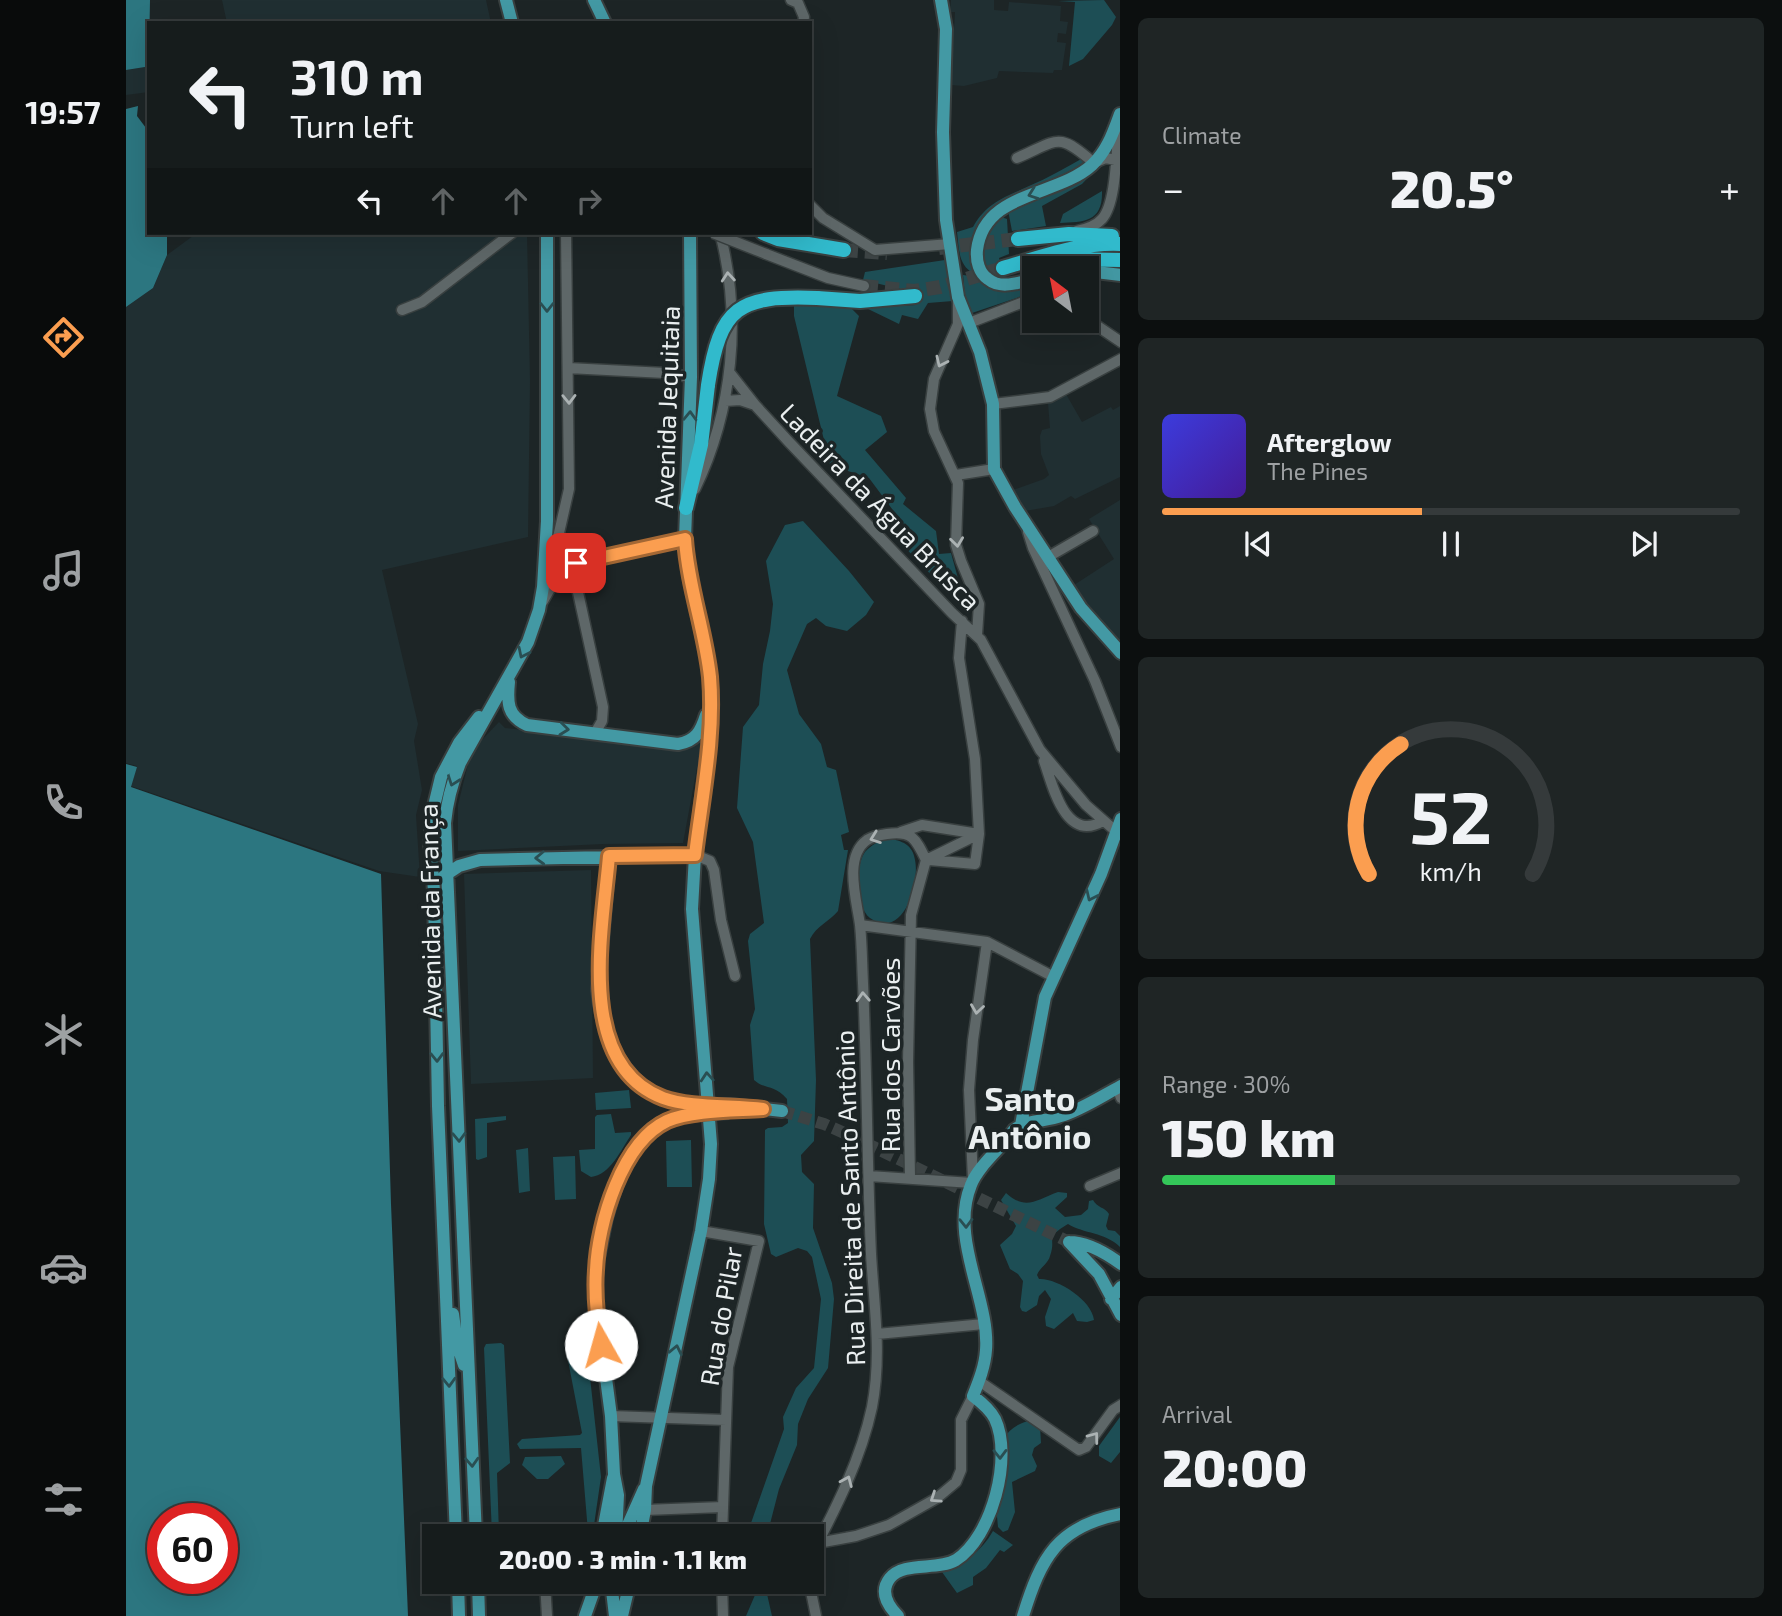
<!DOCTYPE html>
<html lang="en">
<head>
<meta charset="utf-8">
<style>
  :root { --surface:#161c1c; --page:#1f2525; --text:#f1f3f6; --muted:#9ea1a3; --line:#353a3b; --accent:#fb9e50 }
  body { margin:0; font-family:"Exo 2",sans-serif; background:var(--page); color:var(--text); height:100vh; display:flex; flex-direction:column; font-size:26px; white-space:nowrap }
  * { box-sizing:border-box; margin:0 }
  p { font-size:23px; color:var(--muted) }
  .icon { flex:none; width:38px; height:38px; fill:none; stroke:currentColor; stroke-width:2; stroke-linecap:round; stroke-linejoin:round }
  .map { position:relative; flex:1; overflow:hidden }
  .details { display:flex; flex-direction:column; gap:18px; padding:18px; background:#0c0f0f; width:662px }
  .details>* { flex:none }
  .hud { position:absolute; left:21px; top:21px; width:665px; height:214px; border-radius:0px; box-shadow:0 7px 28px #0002,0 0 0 2px var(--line); background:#161c1c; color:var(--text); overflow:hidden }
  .needle { width:46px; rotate:328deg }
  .fabs { position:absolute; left:896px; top:256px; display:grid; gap:14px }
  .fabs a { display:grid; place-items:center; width:77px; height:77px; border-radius:0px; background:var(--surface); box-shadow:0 7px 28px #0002,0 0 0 2px var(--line); font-size:35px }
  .speed { position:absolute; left:21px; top:1503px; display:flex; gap:14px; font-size:35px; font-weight:700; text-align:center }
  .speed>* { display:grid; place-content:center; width:91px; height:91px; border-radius:50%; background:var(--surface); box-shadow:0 7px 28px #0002,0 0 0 2px var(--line); line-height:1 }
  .speed .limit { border:10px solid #d22; background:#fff; color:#111 }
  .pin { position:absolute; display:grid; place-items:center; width:60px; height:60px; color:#fff; margin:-30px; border-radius:14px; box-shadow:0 4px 10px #0006 }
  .me { position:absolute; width:77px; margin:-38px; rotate:353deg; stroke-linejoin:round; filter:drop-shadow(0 0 5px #0008) }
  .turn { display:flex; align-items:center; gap:24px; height:147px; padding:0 28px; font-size:32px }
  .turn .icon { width:91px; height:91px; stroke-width:2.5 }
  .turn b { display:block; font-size:49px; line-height:60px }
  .lanes { display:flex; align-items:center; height:66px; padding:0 28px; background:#0003; justify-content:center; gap:35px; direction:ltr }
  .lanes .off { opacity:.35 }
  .big { font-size:52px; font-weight:800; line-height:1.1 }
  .details .widget { flex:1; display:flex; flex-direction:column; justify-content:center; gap:10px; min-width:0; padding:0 24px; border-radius:10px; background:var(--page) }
  .details .dial { align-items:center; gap:0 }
  .dial svg { height:182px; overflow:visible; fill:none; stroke:var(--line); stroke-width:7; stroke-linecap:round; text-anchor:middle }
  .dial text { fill:var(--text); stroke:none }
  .song { display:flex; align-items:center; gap:21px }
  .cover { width:84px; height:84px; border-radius:10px; background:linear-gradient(135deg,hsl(240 70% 55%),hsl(260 70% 35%)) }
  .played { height:7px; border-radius:4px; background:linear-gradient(90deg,var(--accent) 45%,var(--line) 45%) }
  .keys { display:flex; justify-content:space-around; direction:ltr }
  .heat { display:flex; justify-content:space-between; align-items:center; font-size:38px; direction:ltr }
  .charge { height:10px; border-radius:5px; background:linear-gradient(90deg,#34c759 30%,var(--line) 0) }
  .trip { position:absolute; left:296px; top:1524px; width:402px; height:70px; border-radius:0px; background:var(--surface); box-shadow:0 7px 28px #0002,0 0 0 2px var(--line); font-weight:800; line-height:70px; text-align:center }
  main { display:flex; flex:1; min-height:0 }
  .tab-bar { display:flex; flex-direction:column; width:126px; justify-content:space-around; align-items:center; background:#090b0b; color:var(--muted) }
  .tab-bar .icon { width:49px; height:49px }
  .tab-bar .selected { color:var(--accent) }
  .tab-bar b { font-size:32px; color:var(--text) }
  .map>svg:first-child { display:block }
  .built { fill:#202f32 }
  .green { fill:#1d4e55 }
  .water { fill:#2c7680; fill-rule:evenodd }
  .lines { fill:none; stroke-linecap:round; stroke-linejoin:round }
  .major-tunnel { stroke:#3c4344; stroke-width:12; stroke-dasharray:12 6; stroke-linecap:butt }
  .highway-tunnel { stroke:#3c4344; stroke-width:14; stroke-dasharray:14 7; stroke-linecap:butt }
  .minor-casing { stroke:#394040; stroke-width:13 }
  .major-casing { stroke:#394040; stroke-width:16 }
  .highway-casing { stroke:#394040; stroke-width:18 }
  .minor { stroke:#5e6768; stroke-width:10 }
  .major { stroke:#4399a4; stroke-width:12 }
  .highway { stroke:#31bacc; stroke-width:14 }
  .rail-casing { stroke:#cbd1d2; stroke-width:5 }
  .rail { stroke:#1d2526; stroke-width:2.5; stroke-dasharray:8; stroke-linecap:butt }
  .minor-bridge-casing { stroke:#394040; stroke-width:13; stroke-linecap:butt }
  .major-bridge-casing { stroke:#394040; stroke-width:16; stroke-linecap:butt }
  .highway-bridge-casing { stroke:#394040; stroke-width:18; stroke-linecap:butt }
  .minor-bridge { stroke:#5e6768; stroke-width:10 }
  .major-bridge { stroke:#4399a4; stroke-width:12 }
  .highway-bridge { stroke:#31bacc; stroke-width:14 }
  .oneway { stroke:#2a4e52 }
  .oneway2 { stroke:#abb2b3 }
  .route-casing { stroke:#a36734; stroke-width:18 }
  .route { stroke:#fb9e50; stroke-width:12 }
  .labels { text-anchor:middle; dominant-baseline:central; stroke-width:7; stroke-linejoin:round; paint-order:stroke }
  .street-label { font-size:26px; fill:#eaeff0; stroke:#1d2526 }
  .district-label { font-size:33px; font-weight:bold; fill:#eaeff0; stroke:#1d2526 }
</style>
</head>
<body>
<main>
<nav class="tab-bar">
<b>19:57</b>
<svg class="icon selected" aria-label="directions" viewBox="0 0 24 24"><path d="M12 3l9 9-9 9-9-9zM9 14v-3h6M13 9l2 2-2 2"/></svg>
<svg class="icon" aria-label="music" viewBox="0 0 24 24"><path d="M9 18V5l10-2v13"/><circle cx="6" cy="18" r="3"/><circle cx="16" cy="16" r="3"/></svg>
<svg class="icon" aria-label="phone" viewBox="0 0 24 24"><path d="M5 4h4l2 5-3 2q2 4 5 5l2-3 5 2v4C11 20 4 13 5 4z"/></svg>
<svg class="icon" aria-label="climate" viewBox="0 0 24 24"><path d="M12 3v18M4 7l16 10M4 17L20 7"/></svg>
<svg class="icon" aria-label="car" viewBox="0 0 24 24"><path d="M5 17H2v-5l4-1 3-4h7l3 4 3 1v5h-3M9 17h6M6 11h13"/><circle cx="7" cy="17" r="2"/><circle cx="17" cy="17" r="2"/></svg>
<svg class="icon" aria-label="filters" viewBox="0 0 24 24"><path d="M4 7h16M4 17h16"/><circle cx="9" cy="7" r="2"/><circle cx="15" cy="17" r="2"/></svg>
</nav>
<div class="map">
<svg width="995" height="1616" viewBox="0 0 995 1616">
  <rect width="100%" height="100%" fill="#1d2526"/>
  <path class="built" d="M96,0H360L365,23H101Z
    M825,0H868V10L882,11L883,2L935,6L934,21L942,22L940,34L932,33L931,42L940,43L936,70H928L927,73L873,71L871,78L838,86L825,85L829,12H824Z
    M19,67L23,70V92L0,95V70Z
    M71,233H401L404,381L402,537L256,570L292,724L288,741L296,790L290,815L294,877L253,871L5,786L11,766L0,763V307L27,288L41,255Z
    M940,394L956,422L985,407L987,410L994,406V477L949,499L945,496L928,506L899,511L884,491L918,479L923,475L915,454L914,436L916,430L924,428L922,403Z
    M994,500V646L959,603L948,585L988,559L963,519Z
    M373,722L379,728L557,748L577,735L557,843L477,844L332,851V805L343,760L352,744Z
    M465,870L467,1078L345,1084L338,874Z"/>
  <path class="green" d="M978,0L990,17L986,25L957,59L943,66L949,2L932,1Z
    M957,158L961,164L951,171L887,197L850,236L851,273H847C832,265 833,248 831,232L847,227C861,202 880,197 903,186C922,178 939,168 957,158Z
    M972,167L956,184L916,206L920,226L886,231L882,210L903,200L945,185Z
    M976,191C977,222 958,222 934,223L937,214Z
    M875,217L881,219L883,254L873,258L880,281L870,280C845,254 855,241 875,217Z
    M819,260L827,301L802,303L792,319L776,315L773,324L740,308L789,305L791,293L737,280L739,272Z
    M837,275L852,277C867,295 888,290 908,288V292L846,313L839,296Z
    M668,302L724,307L733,316L711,396L755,416L761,432L739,450L780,498L777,504L810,531L813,554L825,553L833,582L813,583L767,535L778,525L743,478L704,465L668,316Z
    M677,521L723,571L748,602L740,615L721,631L700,626L690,618L681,624L661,670L673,714L695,744L701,767L710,770L723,832L715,835L718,850H722L712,911C703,922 691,925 684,939L690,1080L688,1141L675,1155L676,1172L688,1184L687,1228L706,1283L708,1299L702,1368L682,1399L672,1424L671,1445L653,1489L644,1524L640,1529L628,1527L625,1523L658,1429L657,1417L670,1388L688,1368L695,1299L686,1257L681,1251L672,1248L650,1257L645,1254L638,1224L639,1130L642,1128L656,1127L662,1123L661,1099C648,1084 639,1090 628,1080L624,1025L629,1009L622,941L624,934L638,923L627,842L611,808L617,727L633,705L637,664L644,631L647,604L640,561L659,525Z
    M762,839C776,840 787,845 789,860C794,884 777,941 744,918C730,908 729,865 739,852C746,844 753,841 762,839Z
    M503,1090L505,1108L470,1110L469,1093Z
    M485,1114L489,1133L505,1132V1135C495,1150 484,1175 465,1177L455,1171L453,1150L469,1149V1117L471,1115Z
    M380,1116V1120L361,1123V1157L352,1160L350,1159L349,1119Z
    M565,1140L566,1187H541L540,1141Z
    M402,1148L404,1191L393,1193L390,1150Z
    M449,1156L450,1199L429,1200L427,1157Z
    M932,1192L941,1193V1197L929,1208L939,1217L955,1215L962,1209L963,1201L967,1200C971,1208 979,1207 983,1214L980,1226L982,1230L989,1231L994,1236L995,1248C980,1232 958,1234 942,1224C917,1239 931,1237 924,1256C922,1264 914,1267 911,1275L913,1279C931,1278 966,1300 968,1320L961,1322L951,1321L947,1313L928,1329L920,1326L919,1317L925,1299L919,1290L913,1296L911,1305L900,1312L896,1311L894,1307L897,1281L892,1274L884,1269L874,1245L886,1234L890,1226L875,1200L880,1193C900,1211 910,1200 932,1192Z
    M460,1341L475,1477L467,1532H462L455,1448L394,1449L391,1444L396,1439L454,1435L456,1433L440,1350L441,1344Z
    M375,1343L378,1345L384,1463L371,1473L373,1534H366L358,1348L360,1344Z
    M994,1417V1452L985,1463L973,1456V1446Z
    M903,1421L914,1426L915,1443L908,1448L906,1455L911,1466L909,1471L886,1482L889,1512L882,1530L877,1532L872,1527L870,1506L883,1461L877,1439C883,1430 892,1423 903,1421Z
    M435,1456L439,1464L422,1479H411L396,1465L399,1457Z
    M867,1531L887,1545L878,1552L874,1550L860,1568L847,1577V1585L831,1593L816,1572C837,1564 856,1551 867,1531Z
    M628,1582H643L641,1594L646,1616H620L629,1595Z"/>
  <path class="water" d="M0,0H24L23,54L19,67L0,70Z
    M12,106L11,116L23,132V233H41V255L27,288L0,307V109Z
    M0,764L11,767L5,787L255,874L265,1204L282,1616H0ZM37,1519H96V1578H37Z"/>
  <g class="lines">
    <path class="major-tunnel" d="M656,1111L698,1124L725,1136L943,1242"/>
    <path class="highway-tunnel" d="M813,248L892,239
      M718,250L761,253
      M738,286L788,291L814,287L877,268"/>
    <defs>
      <path id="minor" d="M665,0L672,3L678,17L677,23
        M891,158C933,140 931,131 968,163L980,158L994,161
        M684,205L697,218L749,250L824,244
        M951,231C960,229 970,226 976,219C991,203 990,147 993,125
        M640,254L702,278L738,286
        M832,302V324L808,379L804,409L808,431L832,483L830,545L835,561L853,604L851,635
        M276,310L296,302L386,233
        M961,319L995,342
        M843,323L908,298
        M442,368L539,373L565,377
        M604,373L630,406L663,442L826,613L855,640L914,750L960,805L994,835
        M599,401L614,400L626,404
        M867,404L924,397L995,359
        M830,475L868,469
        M569,489C607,410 616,318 594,233
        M902,532L907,548L969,681L995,747
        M922,557L967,531
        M446,565L477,707L476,721L469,733
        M419,568L430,546L443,489L440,233
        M417,601L433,573L446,565L559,539
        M918,761C927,786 939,843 977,821
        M775,832L796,825L853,834L849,864L803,860
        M569,855L584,861L588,870L595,920L609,976
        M800,860L853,834L849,759L833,658L836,621
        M734,925L861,942L928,977
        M991,1088L995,1098
        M743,1176L846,1183
        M847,1180L843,1090L847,1040L861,942
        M964,1186L995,1173
        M575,1231L633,1241L602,1367L596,1536
        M751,1334L858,1324
        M853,1381L953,1450L960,1447L987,1410L995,1405
        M485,1416L600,1420
        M519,1510L597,1507
        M692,1543L730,1536L763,1525L811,1498L830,1482L835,1470V1420L847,1396
        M686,1554C710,1508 735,1459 746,1407C756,1355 748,1306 745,1254C741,1164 741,1073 737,983C736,964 736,944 734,925C731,901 717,857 741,840C747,836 754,835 761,834C786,830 790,839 800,860L785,915L782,1062L784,1177
        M419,1582L421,1616
        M596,1582L597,1616
        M683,1582L690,1616"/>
      <path id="major" d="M380,0L386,23
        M468,0L479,23
        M815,0L820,29L817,132L820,220L832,297L854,352L867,404L868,469L889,507L955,608L995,653
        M961,271L995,275
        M908,279C894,282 875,290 862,279C853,273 850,261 851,250C858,191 931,197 966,165C981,151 987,133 994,114
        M383,682C381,702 381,716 401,725L552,744C570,741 575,731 580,715
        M318,876L333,866L354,860L569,855
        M472,989L483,856
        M604,1105L656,1111
        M895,1125L919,997L975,874L995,819
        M480,1218L470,1268L469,1295L485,1416L488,1474L492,1495L490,1536
        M943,1242L973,1274L995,1315
        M943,1242C962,1242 980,1253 995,1264
        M985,1299L995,1287
        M327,1314L331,1344L338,1365
        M330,1536L312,1106L308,891L304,842L308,806L315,777L333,743L353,717
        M350,1536L319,823C321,801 326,783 334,763L402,642L413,610L417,587L421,521V233
        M476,1536L487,1478
        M497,1536L518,1489
        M514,1536L519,1510L520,1486L575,1231L583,1179L585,1144L566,909L569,855L583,737L585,690L581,657L563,575L559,539L565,377L564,233
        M332,1582L333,1616
        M352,1582L353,1616
        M485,1582L489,1616
        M459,1616L471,1582
        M496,1616L504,1582
        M772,1616C762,1606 753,1592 764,1578C778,1561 811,1571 830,1560C866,1537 887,1457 869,1419C864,1409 855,1402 847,1396C853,1381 859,1366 860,1350C864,1299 823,1239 845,1185C852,1166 876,1147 888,1130C903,1119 919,1122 935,1116C955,1110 976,1096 995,1086
        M897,1616C915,1558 931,1526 995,1514"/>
      <path id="highway" d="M637,233L652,239L718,250
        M892,239L943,234L986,236
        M938,259L995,260
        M877,268C915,257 955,242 995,244
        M691,298L734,301L789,296
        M560,508L575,445L582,385"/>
    </defs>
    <use href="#minor" class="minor-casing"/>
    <use href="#major" class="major-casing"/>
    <use href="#highway" class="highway-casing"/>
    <use href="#minor" class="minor"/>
    <use href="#major" class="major"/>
    <use href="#highway" class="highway"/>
    <defs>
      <path id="rail" d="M613,1534L625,1536"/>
    </defs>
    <use href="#rail" class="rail-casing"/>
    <use href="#rail" class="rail"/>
    <defs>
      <path id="minor-bridge" d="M587,233L640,254"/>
      <path id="major-bridge" d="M472,989C477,1040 499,1092 555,1103C571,1105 588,1105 604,1105
        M480,1218C491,1180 505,1131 548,1118C566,1113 585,1113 603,1112"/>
      <path id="highway-bridge" d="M582,385C594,306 613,295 691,298"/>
    </defs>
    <use href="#minor-bridge" class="minor-bridge-casing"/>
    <use href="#major-bridge" class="major-bridge-casing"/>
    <use href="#highway-bridge" class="highway-bridge-casing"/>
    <use href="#minor-bridge" class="minor-bridge"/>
    <use href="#major-bridge" class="major-bridge"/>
    <use href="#highway-bridge" class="highway-bridge"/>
  </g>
  <defs><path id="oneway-chevron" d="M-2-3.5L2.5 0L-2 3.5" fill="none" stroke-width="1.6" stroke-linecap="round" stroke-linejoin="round" transform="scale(1.75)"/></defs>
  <g class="oneway">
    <use href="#oneway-chevron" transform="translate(907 194) rotate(160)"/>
    <use href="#oneway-chevron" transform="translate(421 307) rotate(90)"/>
    <use href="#oneway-chevron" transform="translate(564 416) rotate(-88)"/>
    <use href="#oneway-chevron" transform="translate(397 653) rotate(116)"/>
    <use href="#oneway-chevron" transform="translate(438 729) rotate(6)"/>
    <use href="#oneway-chevron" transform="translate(327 781) rotate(110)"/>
    <use href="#oneway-chevron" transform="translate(414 858) rotate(178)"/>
    <use href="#oneway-chevron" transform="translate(965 896) rotate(115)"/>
    <use href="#oneway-chevron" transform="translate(311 1057) rotate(89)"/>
    <use href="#oneway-chevron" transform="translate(581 1077) rotate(-94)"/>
    <use href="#oneway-chevron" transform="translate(333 1137) rotate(88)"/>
    <use href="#oneway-chevron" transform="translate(840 1223) rotate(89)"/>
    <use href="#oneway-chevron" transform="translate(550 1350) rotate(-78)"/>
    <use href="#oneway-chevron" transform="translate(323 1382) rotate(88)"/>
    <use href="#oneway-chevron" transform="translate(874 1454) rotate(89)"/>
    <use href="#oneway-chevron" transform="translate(346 1462) rotate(87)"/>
  </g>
  <g class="oneway2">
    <use href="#oneway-chevron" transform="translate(602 277) rotate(-95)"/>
    <use href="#oneway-chevron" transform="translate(815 362) rotate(115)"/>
    <use href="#oneway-chevron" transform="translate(443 399) rotate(89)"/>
    <use href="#oneway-chevron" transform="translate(831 542) rotate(83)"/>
    <use href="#oneway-chevron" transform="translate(749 838) rotate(160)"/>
    <use href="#oneway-chevron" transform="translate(737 997) rotate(-93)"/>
    <use href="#oneway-chevron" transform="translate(851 1009) rotate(98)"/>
    <use href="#oneway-chevron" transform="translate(968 1437) rotate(-53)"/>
    <use href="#oneway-chevron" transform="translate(721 1481) rotate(-67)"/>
    <use href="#oneway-chevron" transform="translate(809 1498) rotate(146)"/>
  </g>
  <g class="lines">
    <defs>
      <path id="route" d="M450,563L559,539C562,586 579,630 584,677C589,736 576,797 569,855L483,856C477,928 448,1064 537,1098C564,1108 607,1105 637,1109C609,1111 566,1110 541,1121C496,1142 472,1223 470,1270C468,1295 471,1320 475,1345"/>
    </defs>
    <use href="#route" class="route-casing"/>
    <use href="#route" class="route"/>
  </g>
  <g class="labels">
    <g class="street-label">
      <text transform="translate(540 407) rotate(-88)">Avenida Jequitaia</text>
      <text transform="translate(755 506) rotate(46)">Ladeira da Água Brusca</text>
      <text transform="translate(303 911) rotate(-91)">Avenida da França</text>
      <text transform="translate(763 1055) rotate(-90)">Rua dos Carvões</text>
      <text transform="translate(723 1198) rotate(-92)">Rua Direita de Santo Antônio</text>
      <text transform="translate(594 1316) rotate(-80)">Rua do Pilar</text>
    </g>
    <g class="district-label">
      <text x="904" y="1098">Santo<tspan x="904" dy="38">Antônio</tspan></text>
    </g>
  </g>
</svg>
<div class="fabs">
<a><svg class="needle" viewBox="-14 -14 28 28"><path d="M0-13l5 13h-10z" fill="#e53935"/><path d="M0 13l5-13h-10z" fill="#9ea1a3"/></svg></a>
</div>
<div class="speed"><div class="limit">60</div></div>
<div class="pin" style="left:450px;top:563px;background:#d93025"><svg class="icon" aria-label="arrive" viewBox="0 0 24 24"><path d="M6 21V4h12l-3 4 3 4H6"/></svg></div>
<svg class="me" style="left:475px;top:1345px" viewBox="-20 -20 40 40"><circle r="19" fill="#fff"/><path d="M0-13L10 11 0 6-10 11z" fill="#fb9e50"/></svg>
<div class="trip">20:00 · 3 min · 1.1 km</div>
<div class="hud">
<div class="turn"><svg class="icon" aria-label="left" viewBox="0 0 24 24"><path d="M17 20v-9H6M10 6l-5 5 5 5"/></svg><div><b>310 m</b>Turn left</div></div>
<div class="lanes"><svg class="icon" aria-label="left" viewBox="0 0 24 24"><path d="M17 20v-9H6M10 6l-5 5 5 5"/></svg><svg class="icon off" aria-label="ahead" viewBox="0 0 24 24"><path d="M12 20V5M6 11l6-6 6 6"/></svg><svg class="icon off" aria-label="ahead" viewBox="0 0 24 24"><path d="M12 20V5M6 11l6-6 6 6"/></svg><svg class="icon off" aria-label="right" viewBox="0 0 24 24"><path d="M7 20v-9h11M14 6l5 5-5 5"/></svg></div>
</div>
</div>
<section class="details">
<div class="widget"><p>Climate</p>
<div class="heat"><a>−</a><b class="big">20.5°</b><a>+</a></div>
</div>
<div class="widget">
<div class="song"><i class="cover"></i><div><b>Afterglow</b><p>The Pines</p></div></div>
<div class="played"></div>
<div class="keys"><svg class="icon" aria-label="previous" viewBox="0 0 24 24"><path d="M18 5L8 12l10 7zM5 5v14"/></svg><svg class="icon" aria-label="pause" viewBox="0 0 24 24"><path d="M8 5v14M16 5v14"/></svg><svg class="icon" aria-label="next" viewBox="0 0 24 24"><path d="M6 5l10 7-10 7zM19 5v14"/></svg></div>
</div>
<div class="widget dial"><svg viewBox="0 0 100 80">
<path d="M14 69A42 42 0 1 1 86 69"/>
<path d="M14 69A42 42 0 0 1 28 12" stroke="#fb9e50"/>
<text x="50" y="56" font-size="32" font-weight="700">52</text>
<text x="50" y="72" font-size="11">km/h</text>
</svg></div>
<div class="widget"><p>Range · 30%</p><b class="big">150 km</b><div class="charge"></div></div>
<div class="widget"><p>Arrival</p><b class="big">20:00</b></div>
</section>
</main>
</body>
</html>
